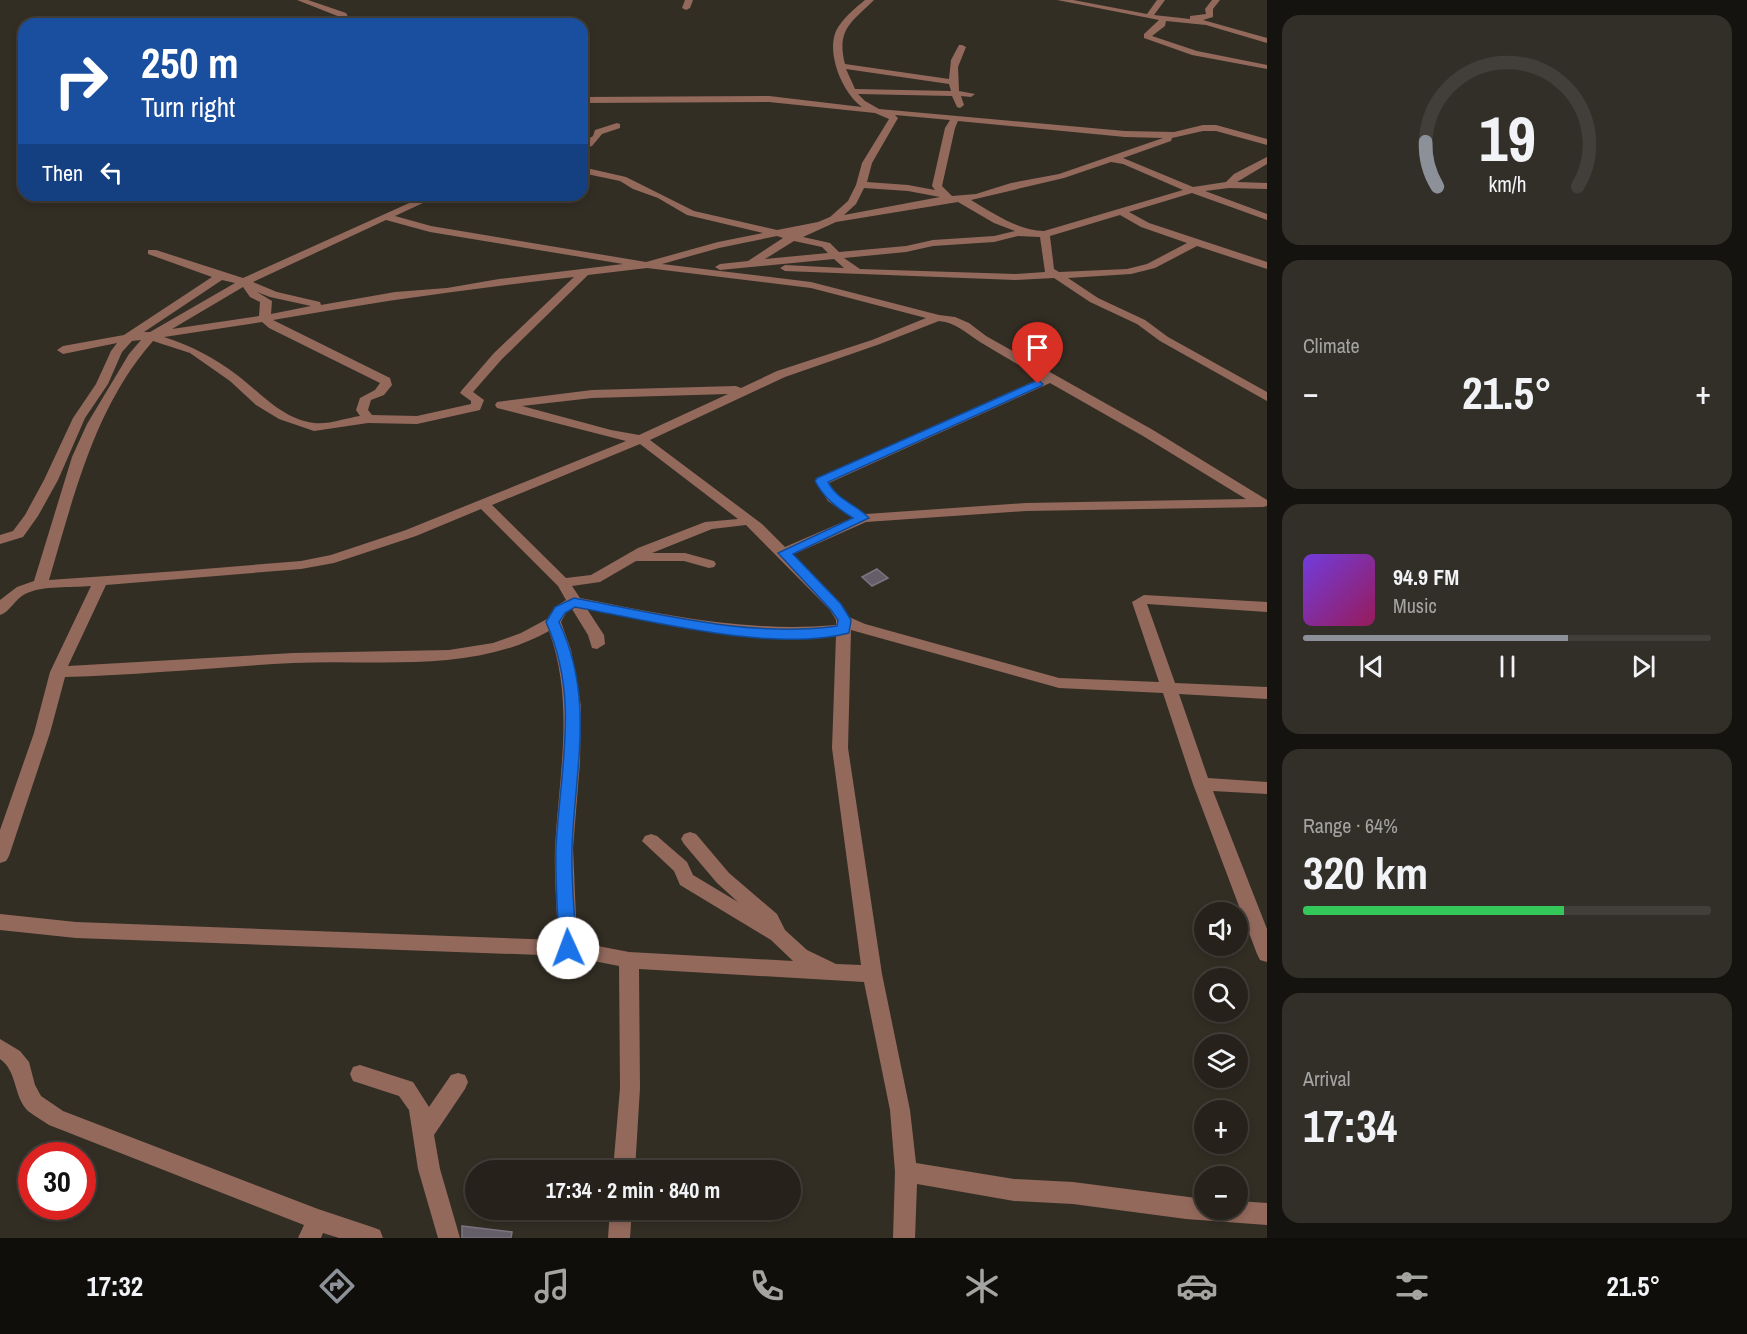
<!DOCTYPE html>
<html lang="en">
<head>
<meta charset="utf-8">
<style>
  :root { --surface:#26221b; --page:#322f28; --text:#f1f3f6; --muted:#a4a4a3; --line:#423f3a; --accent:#8c9099 }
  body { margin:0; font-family:"Archivo Narrow",sans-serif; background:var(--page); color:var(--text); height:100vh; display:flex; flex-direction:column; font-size:22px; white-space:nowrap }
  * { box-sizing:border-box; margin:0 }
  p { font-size:20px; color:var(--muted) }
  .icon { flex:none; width:33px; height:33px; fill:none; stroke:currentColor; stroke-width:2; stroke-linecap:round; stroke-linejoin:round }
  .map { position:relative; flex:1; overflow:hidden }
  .panel { display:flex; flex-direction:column; gap:15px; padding:15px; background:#15130f; width:480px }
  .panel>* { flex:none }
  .guide { position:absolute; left:18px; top:18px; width:570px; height:183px; border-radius:18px; box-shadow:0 3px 9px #0003,0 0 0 2px var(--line); background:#1a4fa0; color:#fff; overflow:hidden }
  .tools { position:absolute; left:1194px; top:902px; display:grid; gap:12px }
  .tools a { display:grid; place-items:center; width:54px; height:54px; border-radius:50%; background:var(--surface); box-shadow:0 3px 9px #0003,0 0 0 2px var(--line); font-size:30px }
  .speed { position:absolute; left:18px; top:1142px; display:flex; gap:12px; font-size:30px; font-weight:700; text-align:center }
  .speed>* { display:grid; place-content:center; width:78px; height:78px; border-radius:50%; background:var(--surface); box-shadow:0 3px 9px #0003,0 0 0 2px var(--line); line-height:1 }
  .speed .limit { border:9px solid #d22; background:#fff; color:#111 }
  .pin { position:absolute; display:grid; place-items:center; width:51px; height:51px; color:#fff; margin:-62px -26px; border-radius:50% 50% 50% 0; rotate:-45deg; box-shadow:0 0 6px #0007 }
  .pin .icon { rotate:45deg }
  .me { position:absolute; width:66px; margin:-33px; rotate:358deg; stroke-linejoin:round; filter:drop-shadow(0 0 4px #0008) }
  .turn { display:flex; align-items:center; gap:21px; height:126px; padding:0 24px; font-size:27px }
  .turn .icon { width:78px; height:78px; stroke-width:2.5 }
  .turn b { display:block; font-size:42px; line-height:51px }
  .then { display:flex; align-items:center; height:57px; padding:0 24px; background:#0003; gap:12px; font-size:22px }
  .big { font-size:45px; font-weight:700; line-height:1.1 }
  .panel .widget { flex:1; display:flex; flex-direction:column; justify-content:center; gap:9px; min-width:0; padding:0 21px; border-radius:18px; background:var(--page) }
  .panel .dial { align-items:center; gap:0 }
  .dial svg { height:156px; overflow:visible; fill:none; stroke:var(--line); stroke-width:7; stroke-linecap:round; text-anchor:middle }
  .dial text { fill:var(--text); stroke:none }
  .song { display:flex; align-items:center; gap:18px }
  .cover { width:72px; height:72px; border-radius:9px; background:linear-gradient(135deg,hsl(260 70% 55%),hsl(330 70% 35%)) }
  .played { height:6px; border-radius:3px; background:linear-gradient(90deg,var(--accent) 65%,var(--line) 65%) }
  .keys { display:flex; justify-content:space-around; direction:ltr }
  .heat { display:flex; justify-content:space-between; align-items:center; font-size:33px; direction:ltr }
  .charge { height:9px; border-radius:4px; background:linear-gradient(90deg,#34c759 64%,var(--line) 0) }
  .trip { position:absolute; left:465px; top:1160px; width:336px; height:60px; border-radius:30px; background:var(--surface); box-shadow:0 3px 9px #0003,0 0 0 2px var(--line); font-weight:700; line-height:60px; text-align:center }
  .tabs { display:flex; height:96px; justify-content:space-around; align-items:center; background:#0f0e0b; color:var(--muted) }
  .tabs .icon { width:42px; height:42px }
  .tabs .current { color:var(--accent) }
  .tabs b { font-size:27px; color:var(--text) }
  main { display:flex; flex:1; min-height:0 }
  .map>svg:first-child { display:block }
  .building { fill:#645e69; stroke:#7c7581; stroke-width:1.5 }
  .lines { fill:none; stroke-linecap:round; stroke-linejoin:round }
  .minor { fill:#93695c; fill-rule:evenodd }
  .route { fill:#1a73e8; stroke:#114b97; stroke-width:1.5 }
</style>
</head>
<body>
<main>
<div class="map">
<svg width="1267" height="1238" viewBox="0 0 1267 1238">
  <rect width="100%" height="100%" fill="#332e24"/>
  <path class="building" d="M877,569L888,578L872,586L862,577Z
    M462,1226L512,1232L511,1238H462Z"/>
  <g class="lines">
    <path class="minor" d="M297,0H308L346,13L352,24H344L340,17Z
      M685,0H693L690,8L686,10L682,8Z
      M865,0H874C852,22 836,29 845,64L949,79L951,60L959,45H962L966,47L958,67L959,91L975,94L971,97L961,96L964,105L960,108L957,107L952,96L858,94L865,101L879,109L1125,131L1174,132L1203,125H1216L1267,139V145L1216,131H1203L1172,138L1171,141L1123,158L1193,187L1226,182L1234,174L1267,157V164L1237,182L1267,183V189L1229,188L1205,191L1267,214V220L1192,193L1129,212L1149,223L1267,262V269L1197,246L1155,268L1131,274L1068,278L1098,298L1145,320L1168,337L1267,392V401L1160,341L1137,324L1090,302L1054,278L1015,280L785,271L780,268L785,265L844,268L834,259L720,270L715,267L720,264L748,261L783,238L777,236L719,248L662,264L811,282L939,315L955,317L969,323L986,336L1153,430L1267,500V506L1263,507L1026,511L866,522L792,555L841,604L849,617L865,624L1059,678L1159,682L1132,602L1144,595L1267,602V612L1147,604L1175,683L1267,687V699L1179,694L1208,778L1267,782V794L1213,791L1267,929V962L1260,960L1257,954L1193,784L1163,693L1059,688L851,630L848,748L882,974L910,1110L916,1163L1014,1179L1073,1182L1204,1199V1209H1238V1201L1267,1203V1225L1186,1219L1073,1204L1014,1201L917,1184L915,1238H893L895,1172L890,1110L864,982L639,969L640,1088L635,1170H613L620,1088L619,966L568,956L76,938L0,930V914L76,922L558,940C557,909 554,879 555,848C559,774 575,703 549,631C472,674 378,659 293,663C217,667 141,675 65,677L50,733L9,856L6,861L0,863V830L34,733L50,672L91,586C71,588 43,585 25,594C15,599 10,612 0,615V600L17,587L34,581L72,457L87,424L129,354L141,340L132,341L122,352L108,384L85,418L58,480L38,516L23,537L0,544V535L13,531L25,515L44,480L73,418L96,384L111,351L117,343L63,354L57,350L63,346L124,335L212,277L148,254V250H156L243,278L427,195H440L395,216L431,226L646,262L718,242L763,233L687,215L658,198L633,189L620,181L582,173V167L626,177L694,211L777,230L818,222L830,217L848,201L856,185L862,163L889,119L875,113L769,102L582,103V97L769,96L862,107C843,94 826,54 836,31C842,19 855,8 865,0ZM846,69L949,84L951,91L855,89ZM895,115L950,120L945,128L932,186L935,190L908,185L867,182L872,163L898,118ZM958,121L1125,137L1163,138L1059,174L1011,183L976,194L952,196L942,186L955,128ZM1111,162L1123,164L1183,190L1044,231C1018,230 994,214 971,200L1064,178ZM864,188L908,191L940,197L844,215L856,204ZM958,202L994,223L1015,231L994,236L933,240L906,246L839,252L830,243L803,237L836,222ZM1120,215L1141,227L1187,243L1147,264L1127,269L1059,272L1054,269L1050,236ZM386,220L430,232L623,264L499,279L447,288L395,292L321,305L320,302L277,292L253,282ZM1018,236L1040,237L1045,272L1015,274L860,269L844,258L906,252L933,246L994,242ZM794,241L822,247L828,253L765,259ZM647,268L811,288L926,318L872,340L777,371L741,388L736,386L592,390L497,402L495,405L497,408L626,441L406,530L331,555L301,561L179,571L49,580C74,496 94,408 153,341L190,353L230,381L256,405L279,419L314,431L368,423L417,424L480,410L484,400L473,392L502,359L588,275ZM574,277L494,353L462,390L460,393L471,401V404L417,416L372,415L368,410L371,400L384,395L392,385L390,378L273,320C373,302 473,288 574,277ZM222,280L235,283L150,332H144ZM243,287L250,297L260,302L259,316L172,329ZM257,292L270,297L311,306L271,314L272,301ZM939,321C957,323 966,333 980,342C1000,354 1021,366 1041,378L817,478L815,481L828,501L852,518L785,547L762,524L650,440L785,377L880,344ZM262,322L269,328L380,383L375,390L360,398L356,410L360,416C346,418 328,425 314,423C282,419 261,393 237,375C213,357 192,346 164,337ZM1050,383L1143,436L1246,499L1026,503L866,514C852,506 836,498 829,483ZM728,394L639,435L611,430L522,406L592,398ZM640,444L738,519L705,522L638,548L591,575L566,578L492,505ZM481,509L558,586L566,600L555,607L547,619L521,633L493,643L449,650L293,653L68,666L106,585L301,569L334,563L416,536ZM746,525L830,610L836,620V625C749,633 665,615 580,598L572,586L600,582L636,561H684L709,568L714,567L716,564L714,561L685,553H652L712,529ZM572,609L588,635L592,648L597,649L605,644L604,635L587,609C670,626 751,643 836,635L832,748L861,965L836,964L807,950L785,930L777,914L729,873L696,834L690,832L684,834L681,839L684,844L717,883L738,902L693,875L687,862L657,836L651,834L645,836L642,841L674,871L680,885L771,940L793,961L629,952L577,942L573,848L580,762L581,706L571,650L561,622L566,613Z
      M1057,0H1073L1147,14L1157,0H1165L1154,15L1190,19V16L1206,14L1205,9L1212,0H1220L1213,9V17L1203,20L1267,38V43L1206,25L1166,21L1165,26L1152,36L1197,51L1267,65V69L1192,55L1144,38V34L1159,20Z
      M617,123L620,124V128L602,134L592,146L582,149V143L593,136L595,130Z
      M0,1039L20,1051L29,1062L35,1085L41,1096L63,1111L318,1209L372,1227L380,1230L383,1238H339L323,1233L321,1238H298L304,1225L49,1125C42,1120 34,1116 28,1111C13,1096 18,1072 0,1059Z
      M360,1065L413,1082L429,1107L451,1075L458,1073L465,1075L468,1082L465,1089L434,1135L440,1169L460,1238H438L418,1169L409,1110L399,1096L353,1081L350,1074L353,1067Z
      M610,1209H632L630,1238H608Z"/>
  </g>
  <path class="route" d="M1038,380L1043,384L1041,386L828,482C837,500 856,504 869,518L793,554L841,604L851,620L849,633C774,653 652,621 575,607L565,613L559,622C595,698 575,768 572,848C571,881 575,915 576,948L574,953L568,955L562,953L559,948C558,915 555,881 556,848C560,768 580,698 546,622L555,607L574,598C660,614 750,638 837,626L838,620L831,610L778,553L853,518C837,508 824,498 815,481L817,478Z"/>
</svg>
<div class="tools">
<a><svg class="icon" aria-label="sound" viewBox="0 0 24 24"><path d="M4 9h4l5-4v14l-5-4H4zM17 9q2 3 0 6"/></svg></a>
<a><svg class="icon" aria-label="search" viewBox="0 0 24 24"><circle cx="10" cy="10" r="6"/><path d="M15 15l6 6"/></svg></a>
<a><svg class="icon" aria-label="layers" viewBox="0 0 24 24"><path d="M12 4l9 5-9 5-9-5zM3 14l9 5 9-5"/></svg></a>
<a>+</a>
<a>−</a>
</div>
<div class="speed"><div class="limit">30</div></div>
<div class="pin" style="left:1038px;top:384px;background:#d93025"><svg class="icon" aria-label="arrive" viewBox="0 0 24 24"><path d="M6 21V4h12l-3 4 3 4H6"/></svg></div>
<svg class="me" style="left:568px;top:948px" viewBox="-20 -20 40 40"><circle r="19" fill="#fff"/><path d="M0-13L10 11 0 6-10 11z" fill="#1a73e8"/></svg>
<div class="trip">17:34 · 2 min · 840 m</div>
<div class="guide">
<div class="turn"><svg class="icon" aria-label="right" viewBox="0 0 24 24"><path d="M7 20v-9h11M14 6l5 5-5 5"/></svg><div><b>250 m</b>Turn right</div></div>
<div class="then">Then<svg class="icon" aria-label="left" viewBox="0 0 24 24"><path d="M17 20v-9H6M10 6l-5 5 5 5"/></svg></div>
</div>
</div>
<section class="panel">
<div class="widget dial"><svg viewBox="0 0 100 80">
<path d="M14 69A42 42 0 1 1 86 69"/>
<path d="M14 69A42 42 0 0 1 8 46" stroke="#8c9099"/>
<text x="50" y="56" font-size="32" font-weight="700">19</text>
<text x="50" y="72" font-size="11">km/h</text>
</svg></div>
<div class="widget"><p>Climate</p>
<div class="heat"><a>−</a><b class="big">21.5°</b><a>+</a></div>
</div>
<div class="widget">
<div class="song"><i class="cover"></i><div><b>94.9 FM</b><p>Music</p></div></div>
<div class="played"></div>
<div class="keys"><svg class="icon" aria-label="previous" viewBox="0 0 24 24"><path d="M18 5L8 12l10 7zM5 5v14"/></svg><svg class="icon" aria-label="pause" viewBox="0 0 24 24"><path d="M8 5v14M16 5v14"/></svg><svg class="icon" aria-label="next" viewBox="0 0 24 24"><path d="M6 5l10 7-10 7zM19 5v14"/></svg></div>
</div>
<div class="widget"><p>Range · 64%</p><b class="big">320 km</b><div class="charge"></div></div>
<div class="widget"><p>Arrival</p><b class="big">17:34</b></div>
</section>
</main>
<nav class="tabs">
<b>17:32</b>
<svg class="icon current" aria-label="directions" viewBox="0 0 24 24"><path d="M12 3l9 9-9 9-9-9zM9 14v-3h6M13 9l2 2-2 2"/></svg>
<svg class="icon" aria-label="music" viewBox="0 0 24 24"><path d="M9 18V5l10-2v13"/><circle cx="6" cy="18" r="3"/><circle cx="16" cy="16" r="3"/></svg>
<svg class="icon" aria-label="phone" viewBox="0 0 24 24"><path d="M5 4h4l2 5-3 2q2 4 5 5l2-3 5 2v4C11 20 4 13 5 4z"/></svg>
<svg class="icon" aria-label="climate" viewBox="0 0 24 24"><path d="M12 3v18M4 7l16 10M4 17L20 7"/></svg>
<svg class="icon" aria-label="car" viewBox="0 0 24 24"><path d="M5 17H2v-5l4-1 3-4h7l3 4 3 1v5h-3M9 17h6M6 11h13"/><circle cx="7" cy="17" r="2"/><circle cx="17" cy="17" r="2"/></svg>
<svg class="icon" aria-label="filters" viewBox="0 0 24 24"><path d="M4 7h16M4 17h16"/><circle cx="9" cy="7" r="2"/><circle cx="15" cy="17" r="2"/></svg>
<b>21.5°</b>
</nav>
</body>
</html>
